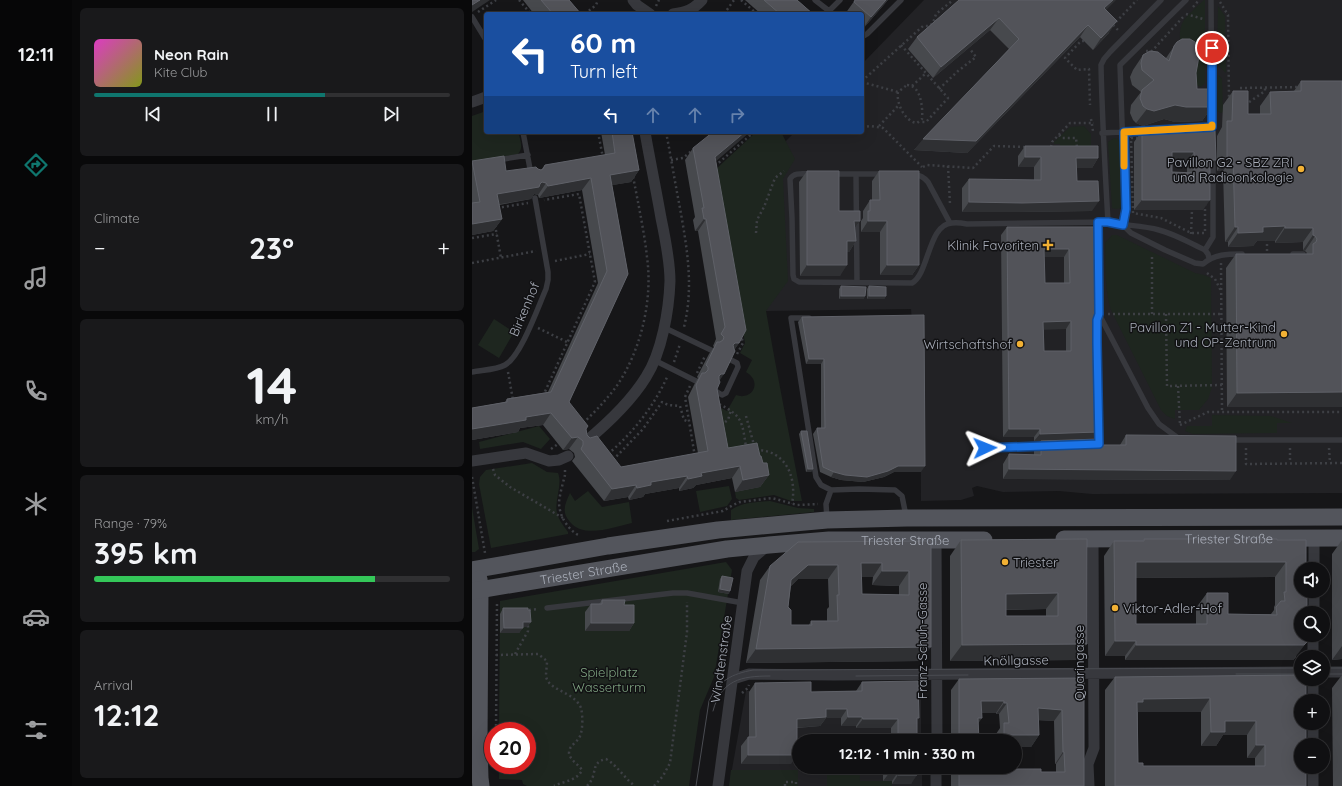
<!DOCTYPE html>
<html lang="en">
<head>
<meta charset="utf-8">
<style>
  :root { --surface:#101012; --page:#19191b; --text:#f1f3f6; --muted:#9c9d9f; --line:#303032; --accent:#0f766e }
  body { margin:0; font-family:Quicksand,sans-serif; background:var(--page); color:var(--text); height:100vh; display:flex; flex-direction:column; font-size:15px; white-space:nowrap }
  * { box-sizing:border-box; margin:0 }
  p { font-size:13px; color:var(--muted) }
  .icon { flex:none; width:22px; height:22px; fill:none; stroke:currentColor; stroke-width:2; stroke-linecap:round; stroke-linejoin:round }
  .map { position:relative; flex:1; overflow:hidden }
  .sheet { display:flex; flex-direction:column; gap:8px; padding:8px; background:#09090a; width:400px }
  .sheet>* { flex:none }
  .guide { position:absolute; left:12px; top:12px; width:380px; height:122px; border-radius:4px; box-shadow:0 4px 16px #0002,0 0 0 1px var(--line); background:#1a4fa0; color:#fff; overflow:hidden }
  .tools { position:absolute; left:822px; top:562px; display:grid; gap:8px }
  .tools a { display:grid; place-items:center; width:36px; height:36px; border-radius:50%; background:var(--surface); box-shadow:0 4px 16px #0002,0 0 0 1px var(--line); font-size:20px }
  .speed { position:absolute; left:12px; top:722px; display:flex; gap:8px; font-size:20px; font-weight:700; text-align:center }
  .speed>* { display:grid; place-content:center; width:52px; height:52px; border-radius:50%; background:var(--surface); box-shadow:0 4px 16px #0002,0 0 0 1px var(--line); line-height:1 }
  .speed .limit { border:6px solid #d22; background:#fff; color:#111 }
  .pin { position:absolute; display:grid; place-items:center; width:34px; height:34px; color:#fff; margin:-17px; border:2px solid #fff; border-radius:50%; box-shadow:0 1px 4px #0007 }
  .me { position:absolute; width:44px; margin:-22px; rotate:88deg; stroke-linejoin:round; filter:drop-shadow(0 0 3px #0008) }
  .turn { display:flex; align-items:center; gap:14px; height:84px; padding:0 20px; font-size:18px }
  .turn .icon { width:52px; height:52px; stroke-width:2.5 }
  .turn b { display:block; font-size:28px; line-height:34px }
  .lanes { display:flex; align-items:center; height:38px; padding:0 20px; background:#0003; justify-content:center; gap:20px; direction:ltr }
  .lanes .off { opacity:.35 }
  .big { font-size:30px; font-weight:700; line-height:1.1 }
  .sheet .tile { flex:1; display:flex; flex-direction:column; justify-content:center; gap:6px; min-width:0; padding:0 14px; border-radius:6px; background:var(--page) }
  .sheet .dial { align-items:center; gap:0 }
  .dial b { font-size:52px; line-height:1 }
  .song { display:flex; align-items:center; gap:12px }
  .cover { width:48px; height:48px; border-radius:6px; background:linear-gradient(135deg,hsl(310 70% 55%),hsl(70 70% 35%)) }
  .played { height:4px; border-radius:2px; background:linear-gradient(90deg,var(--accent) 65%,var(--line) 65%) }
  .keys { display:flex; justify-content:space-around; direction:ltr }
  .heat { display:flex; justify-content:space-between; align-items:center; font-size:22px; direction:ltr }
  .charge { height:6px; border-radius:3px; background:linear-gradient(90deg,#34c759 79%,var(--line) 0) }
  .trip { position:absolute; left:320px; top:734px; width:230px; height:40px; border-radius:20px; background:var(--surface); box-shadow:0 4px 16px #0002,0 0 0 1px var(--line); font-weight:700; line-height:40px; text-align:center }
  main { display:flex; flex:1; min-height:0 }
  .menu { display:flex; flex-direction:column; width:72px; justify-content:space-around; align-items:center; background:#060607; color:var(--muted) }
  .menu .icon { width:28px; height:28px }
  .menu .current { color:var(--accent) }
  .menu b { font-size:18px; color:var(--text) }
  .map>svg:first-child { display:block }
  .built { fill:#222225 }
  .green { fill:#1e261f }
  .lines { fill:none; stroke-linecap:round; stroke-linejoin:round }
  .path { stroke:#3d3f44; stroke-width:2.5; stroke-dasharray:2 3; stroke-linecap:butt }
  .lane { stroke:#37383d; stroke-width:5.5 }
  .street { stroke:#37383d; stroke-width:11 }
  .primary { stroke:#53555c; stroke-width:17 }
  .tram { stroke:#4a4c52; stroke-width:1 }
  .wall { fill:#47494d; fill-rule:evenodd }
  .shaded-wall { fill:#2f3033 }
  .building { fill:#525359; stroke:#5f6168; fill-rule:evenodd }
  .route-casing { stroke:#114b97; stroke-width:10 }
  .route { stroke:#1a73e8; stroke-width:7 }
  .slow { stroke:#f59e0b; stroke-width:7 }
  .poi-dot { fill:#f2b134; stroke:#111113; stroke-width:1.5 }
  .labels { text-anchor:middle; dominant-baseline:central; stroke-width:3; stroke-linejoin:round; paint-order:stroke }
  .poi-label { font-size:13px; fill:#a8adb8; stroke:#111113; text-anchor:end }
  .street-label { font-size:13px; fill:#a8adb8; stroke:#111113 }
  .park-label { font-size:13px; fill:#7fa381; stroke:#111113 }
</style>
</head>
<body>
<main>
<nav class="menu">
<b>12:11</b>
<svg class="icon current" aria-label="directions" viewBox="0 0 24 24"><path d="M12 3l9 9-9 9-9-9zM9 14v-3h6M13 9l2 2-2 2"/></svg>
<svg class="icon" aria-label="music" viewBox="0 0 24 24"><path d="M9 18V5l10-2v13"/><circle cx="6" cy="18" r="3"/><circle cx="16" cy="16" r="3"/></svg>
<svg class="icon" aria-label="phone" viewBox="0 0 24 24"><path d="M5 4h4l2 5-3 2q2 4 5 5l2-3 5 2v4C11 20 4 13 5 4z"/></svg>
<svg class="icon" aria-label="climate" viewBox="0 0 24 24"><path d="M12 3v18M4 7l16 10M4 17L20 7"/></svg>
<svg class="icon" aria-label="car" viewBox="0 0 24 24"><path d="M5 17H2v-5l4-1 3-4h7l3 4 3 1v5h-3M9 17h6M6 11h13"/><circle cx="7" cy="17" r="2"/><circle cx="17" cy="17" r="2"/></svg>
<svg class="icon" aria-label="filters" viewBox="0 0 24 24"><path d="M4 7h16M4 17h16"/><circle cx="9" cy="7" r="2"/><circle cx="15" cy="17" r="2"/></svg>
</nav>
<section class="sheet">
<div class="tile">
<div class="song"><i class="cover"></i><div><b>Neon Rain</b><p>Kite Club</p></div></div>
<div class="played"></div>
<div class="keys"><svg class="icon" aria-label="previous" viewBox="0 0 24 24"><path d="M18 5L8 12l10 7zM5 5v14"/></svg><svg class="icon" aria-label="pause" viewBox="0 0 24 24"><path d="M8 5v14M16 5v14"/></svg><svg class="icon" aria-label="next" viewBox="0 0 24 24"><path d="M6 5l10 7-10 7zM19 5v14"/></svg></div>
</div>
<div class="tile"><p>Climate</p>
<div class="heat"><a>−</a><b class="big">23°</b><a>+</a></div>
</div>
<div class="tile dial"><b>14</b><p>km/h</p></div>
<div class="tile"><p>Range · 79%</p><b class="big">395 km</b><div class="charge"></div></div>
<div class="tile"><p>Arrival</p><b class="big">12:12</b></div>
</section>
<div class="map">
<svg width="870" height="786" viewBox="0 0 870 786">
  <rect width="100%" height="100%" fill="#161618"/>
  <path class="built" d="M452,0H870V493L620,494L587,491L531,492L505,486L500,488L502,496L489,500L449,501L448,321H440L439,309L294,311L295,160L323,132H390V64Z
    M449,690V741H327V767H450V786H257L274,691Z"/>
  <path class="green" d="M732,0H733V83L729,87L724,85C717,67 700,40 712,20C717,13 726,6 732,0Z
    M746,6L753,16L754,73L745,64Z
    M746,75H747L750,79L751,112L749,113L745,111Z
    M14,111V132H46C48,139 52,148 46,154L0,162V116Z
    M612,126L619,134V155L588,156V144H582V142L598,127Z
    M284,132H309L323,159L311,179L316,281L294,311C305,375 318,438 330,501H319L302,495L267,500L264,498L263,492L288,487L248,460L243,405L255,411L264,395C280,401 291,382 274,372L280,360L268,353L273,343L243,170Z
    M642,138L646,139L649,143V208L644,209L640,208L636,142Z
    M640,235H645L723,273L732,275L739,278L740,387L736,399L727,410H703V419L695,416L689,410L639,310C632,288 634,265 633,243Z
    M22,319L42,332L27,358L6,345Z
    M740,415L799,416L820,423H805V433L721,434L713,431L715,426H740Z
    M67,426L78,439L69,449L51,442L8,449L7,442Z
    M60,463L75,472L86,473C91,485 82,500 85,513C87,521 92,526 96,532V534L19,548L7,484L8,477L14,470Z
    M257,486L260,499L255,506L228,512L224,491Z
    M116,491L130,507L157,502L160,523C142,527 112,539 98,522C89,512 93,504 98,493L103,501Z
    M298,501L326,508L342,509V512L259,520V510C270,502 284,502 298,501Z
    M0,507L7,549L3,552H0Z
    M254,562L260,570L242,677L228,710L217,786H55L51,784L50,780L27,779V765H55V731H27L28,601Z
    M355,767H387L388,781H420V786H355Z
    M259,770H326V786H257Z"/>
  <g class="lines">
    <path class="path" d="M47,0L59,14
      M269,0L285,14
      M748,2L756,15L757,99
      M184,6L187,0
      M721,7L727,0
      M6,12L24,0
      M113,14L124,5L126,0
      M252,14L262,0
      M714,14L731,19
      M644,22L665,0
      M641,25L648,32
      M612,41H609L593,58L605,70L617,69L618,105
      M429,45L476,98L454,122H448
      M674,51H680L712,16
      M390,81L451,26H457L461,23L464,14L481,0
      M390,82L426,92
      M435,85C449,85 451,108 450,119L445,123C433,122 424,103 426,92Z
      M440,86L453,74
      M768,88L828,87
      M467,89L486,71L504,57L498,49
      M773,105L793,91V88
      M619,119L621,131
      M407,126L427,105
      M390,127L399,126L411,128L450,167
      M126,132L131,158
      M194,132C199,157 203,183 208,208C215,248 222,287 212,327
      M587,135L590,138H604L605,148
      M659,138H733V233H719L689,218L661,213Z
      M579,147L580,142L598,123H622
      M199,160L211,158L222,149
      M243,166L282,132
      M476,166L478,204
      M451,167L455,165L501,168L522,146L554,147
      M25,208L56,203
      M23,225L29,258
      M284,233L285,220L292,207L303,178L312,171
      M719,234L720,210
      M0,238L25,234
      M795,239V254
      M83,261L118,254
      M0,263L64,251
      M749,263L750,412
      M735,273L743,279L749,291
      M636,314H750
      M680,314V254
      M694,314L695,386L750,385
      M66,328L95,342
      M265,354L271,343L269,335
      M202,362L208,344
      M36,372L41,400
      M225,373L233,356
      M218,386L213,397L223,457
      M706,386L708,425
      M71,396L123,282L107,194L72,200
      M247,404C271,416 270,422 274,447
      M274,416L282,445
      M111,423C123,412 134,400 144,387C169,351 181,300 175,257C172,230 166,203 161,176
      M249,425L256,420L259,410
      M708,425L736,412H870
      M774,448V464L870,463
      M818,448V463
      M857,448L858,463
      M79,449L86,444
      M284,450C314,450 325,477 320,504
      M136,454C161,433 183,405 196,375
      M141,460L171,429L190,402L196,405L208,406L212,420L217,422
      M21,469L23,475L38,487L91,518
      M93,470V475C91,483 88,493 87,502C87,516 96,530 108,536
      M0,477L13,553
      M195,521L251,511L261,505L268,502L300,498L325,505L346,504
      M57,610L67,609
      M43,654L56,631V623
      M24,655L66,654L75,661C75,666 74,671 74,676C76,691 102,691 109,708C111,716 111,732 107,738C103,744 97,746 97,753C98,760 106,764 110,770C105,781 92,781 82,786
      M249,667V660H253
      M270,693L276,688L277,685
      M24,731L25,602
      M115,786C127,774 117,763 134,759C146,766 152,778 163,786
      M182,786L191,776L198,763L215,632V602
      M313,786V782H324V786"/>
    <path class="lane" d="M343,0L361,14
      M739,0L740,138
      M357,11L368,0
      M0,17L14,40
      M390,37L395,34L429,0
      M51,132L59,174
      M630,133L740,127
      M26,160L56,155
      M339,174C331,174 322,172 318,179L320,218L321,275L322,279L327,282L440,283C457,274 456,224 480,223C485,222 490,223 495,224L636,222C653,226 670,225 687,230C703,234 718,243 733,250L736,254L737,258
      M361,174H413
      M384,174L385,282
      M441,174C448,175 452,177 456,182L478,223
      M636,222C633,169 630,117 629,65L632,59L638,52L689,0
      M651,225L653,209L648,65L714,0
      M651,225L659,233L693,250L723,263L731,264C742,254 756,254 770,254
      M733,250L741,237V159
      M821,254H831
      M627,314L676,408L687,424L706,438H708
      M337,318H319L344,477L349,485L359,490
      M193,328L239,350
      M625,336V320L627,314L626,222
      M182,360L224,381
      M625,366L627,444H625
      M0,372C10,370 24,370 33,365C49,356 66,307 74,289L76,280V272L63,198
      M242,390L250,395L254,393L266,367L265,363L257,359
      M757,440H870
      M513,447L573,446
      M355,519L354,504L359,490L387,489L423,490L430,496L434,516
      M75,608L201,593H215L271,603"/>
    <path class="street" d="M161,0L165,5L178,14
      M201,14C214,12 221,10 230,0
      M0,102L14,97
      M112,443C135,424 158,403 174,377C190,352 197,310 198,281C198,263 193,237 189,218C184,189 178,161 173,132
      M0,461L54,453L77,461L87,460L96,456
      M464,540L465,741
      M842,569V538
      M842,613V591
      M841,657V635
      M851,672H870
      M261,679L277,674L362,675L829,672
      M841,679V701
      M841,723V745
      M841,767V786
      M246,786L275,571L282,557L296,545
      M464,786V767
      M617,786L616,764L622,748L621,539"/>
    <g class="primary">
      <path id="s1" d="M592,539L870,538"/>
      <path d="M0,570L136,546L246,530L355,520L435,518L870,517"/>
      <path d="M7,579L8,590L7,744L8,778L9,786"/>
      <path id="s2" d="M0,591L255,549L297,545L357,540H512"/>
    </g>
    <path class="tram" d="M851,668H870
      M764,674H829
      M851,674H870
      M384,676L496,675
      M241,711C249,680 269,676 298,676
      M224,786L237,701C247,680 260,674 281,670L829,668"/>
  </g>
  <path class="wall" d="M51,0H97L109,14H62Z
    M273,0H325L341,14H289Z
    M383,0H416L390,30V14H373Z
    M487,0L634,10L637,33L621,50L608,37L495,153L442,150L537,49L518,30L461,78L436,49L445,37Z
    M705,42L724,73L725,89L740,107L730,121L703,122L692,119L671,126L664,123L661,120L658,113L659,105L669,92L660,85L658,77L661,70L671,55L694,58Z
    M829,81L870,407H755L754,268L764,254H834L835,253L833,251L831,250V242L803,243V241H785L781,246L756,247V242H753L751,171H745V136L750,127L751,105L761,91L776,114H788V106L798,92L822,91Z
    M670,131L744,160L738,168L731,210H662V142ZM700,162H715V173L700,172Z
    M129,132H160L167,170L159,182L140,185L156,274L97,402L114,429L115,435L149,467L226,453L216,397L222,385L226,378L225,377L237,354L242,347L241,346L244,339L226,231H223L221,220L223,217L213,160L221,148L244,161L267,343L262,350L247,381L245,389L256,448L288,456L297,475L288,487L263,492L260,478L224,485L221,488L207,491V488L173,494L171,497L157,500L156,497L132,501L100,461L103,457L102,453L97,449L91,450L71,425L48,428L46,432L0,440V408L33,402L35,399L76,392L126,283L110,190L67,198L66,195L62,194L59,199L27,205L30,219L21,231L0,235V161L34,171L66,169L69,170L73,165L133,155Z
    M553,146L626,158L620,168H605V181L620,211L543,212H490V188L497,179L562,180V167H546V156Z
    M335,171L367,211L388,221L383,228L384,241L377,252H375L368,276H328L327,182Z
    M407,171L447,265L440,275H408V232H389V221L391,218V211L398,200H400V181Z
    M535,227H624L626,432L621,439L627,445H648L654,435L758,480L531,479V464L537,454L562,455V450L568,441H562V437H531L529,235ZM572,257H592V283H573ZM572,329H594V351H572Z
    M369,286L392,299H367V289Z
    M397,286L414,296L412,299H395V289Z
    M330,317L449,472H422L412,477L391,482L369,480L359,477L348,472L341,434L345,428H349V364H334L326,322Z
    M329,431L341,469L339,472H334L327,434Z
    M615,539L604,660L478,661V556L489,540ZM574,609V616H534V610Z
    M672,539L834,540L824,657L821,660H653V656H633L632,556L642,541H671ZM803,577V605L802,607V610L799,614H756L735,593L724,608V624H664V578Z
    M870,540V659L860,660V554Z
    M459,541L449,661L274,663L288,580L298,566ZM389,577H401L400,585L427,586V595L390,594ZM326,579H356L357,607L355,609V621H339L337,625H319L316,607L319,586Z
    M250,576L257,594L246,592L248,579Z
    M130,600L152,605L162,623L157,631H113V612L119,604H127Z
    M31,608L56,610L59,622L55,627H51L47,633H28V614Z
    M829,675L834,786H633V690L643,677ZM666,712H729V746H744L751,735H775V758H783V766H671L666,763Z
    M870,675V786H861L860,688Z
    M612,678V786H479V767H525V769L569,772H584V764H583L582,721L567,720V735L559,747H543V741H524V734L528,728L527,714H524V713H510V718L506,723L507,741H479V690L487,679Z
    M390,682L445,721V741H419V728H384V726H369V718H354L348,726L325,728L319,764H269V746L276,737H277V692L283,683L339,692L384,691Z
    M411,767H445L439,784H420V781H411Z"/>
  <path class="shaded-wall" d="M8,0H18L0,12V5Z
    M414,0H416L390,30L399,17Z
    M641,0H644L624,20L632,8Z
    M527,18L518,30L461,78L469,67Z
    M645,21L637,33L621,50L629,38Z
    M616,25L608,37L495,153L442,150L451,139Z
    M703,105L740,107L730,121L703,122L692,119L671,126L664,123L675,109Z
    M273,132H278L235,169L243,157Z
    M700,152H722L715,162H693Z
    M553,157H569L562,167H546Z
    M755,157H761L751,171H745Z
    M604,158H626L620,168H598Z
    M738,160H744L736,171Z
    M167,170L159,182L130,187L138,175Z
    M119,178L110,190L67,198L76,186Z
    M70,182L74,183L66,195L62,194L59,199L17,206L25,194Z
    M670,200H738L731,210H662Z
    M627,201L620,211L543,212H490L497,202Z
    M30,219L21,231L0,235V224Z
    M232,219H234L226,231H223Z
    M382,221H388L380,232Z
    M396,221H415L408,232H389Z
    M813,226L803,241H785L781,246L756,247L766,233L791,227Z
    M763,227H766L756,242H753Z
    M813,228H841L831,242L803,243Z
    M841,235L843,236L833,251L831,250Z
    M375,241H384L377,252H367Z
    M572,249H597L592,257H567Z
    M335,265H375L368,276H328Z
    M415,265H447L440,275H408Z
    M369,296H393L392,299H367Z
    M397,296H414L412,299H395Z
    M599,321L594,329L566,330L571,322Z
    M263,343H267L259,355L261,345Z
    M337,359H352L349,364H334Z
    M249,374H252L244,386L247,376Z
    M870,392V407H755L765,393Z
    M79,413L71,425L48,428L46,432L0,440V429L54,417Z
    M537,429H568L562,437H531Z
    M626,432L621,440L562,441L568,434Z
    M106,437L97,449L91,450L100,438Z
    M268,466L260,478L224,485L221,488L207,491L216,479L229,473Z
    M426,466H453L449,472H422L412,477L391,482L369,480L359,477L362,472Z
    M336,469H341L339,472H334Z
    M537,469L764,471L758,480L531,479Z
    M297,475L288,487L263,492L271,480Z
    M215,476L207,488L173,494L171,497L157,500L165,488L179,482Z
    M164,485L156,497L132,501L140,489Z
    M664,562H814L803,577L653,578Z
    M389,563H410L401,577H379Z
    M336,565H366L356,579H326L309,594L319,580Z
    M410,571H437L427,586L400,585Z
    M248,589L258,591L257,594L246,592Z
    M586,593L574,609L522,610L534,594Z
    M51,622H59L55,627H47Z
    M119,623H162L157,631H113Z
    M32,628H51L47,633H28Z
    M643,641H664L653,656H633Z
    M835,642L821,660H653L664,645Z
    M615,644L604,660L478,661L490,645Z
    M870,646V659L860,660Z
    M459,647L449,661L274,663L284,649Z
    M738,698L729,712H664L665,702L671,699Z
    M509,701H532L524,713H501Z
    M532,703H535L527,714H524Z
    M566,708L590,710L582,721L558,720Z
    M354,709H375L369,718H354L348,726L319,728L325,719Z
    M376,717H390L384,726H369Z
    M506,718H510L501,730Z
    M391,719H426L419,728H384Z
    M753,721H784L775,735H751L744,746H729L739,732Z
    M532,735H567L559,747H543V741H528Z
    M784,745H793L783,758H775Z
    M591,752H592L584,764H583Z
    M276,755H325L319,764H269Z
    M418,772H426L420,781H411Z
    M426,775H445L439,784H420Z"/>
  <path class="building" d="M0,0H8L0,5Z
    M69,0H97L109,14H81Z
    M292,0H325L341,14H308Z
    M383,0H414L399,17L382,2Z
    M487,0H641L632,8L645,21L629,38L616,25L504,141L451,139L547,39L527,18L469,67L445,37Z
    M710,39H718L723,42L727,47L728,51L724,73L725,89H740V107H714L703,105L682,111L675,109L671,106L668,98L670,90L682,80L670,70L669,63L671,55L678,51L686,52L697,61L702,46L705,42Z
    M829,81H870V392L765,393L764,254H841V244L844,242L845,239L843,236L841,235V228H813V226L791,227V232L766,233V227H763L761,157H755V121H760L761,91H776V114H799L798,92L829,91Z
    M670,131H743L744,160H738V200H670ZM700,152H722V173L700,172Z
    M140,132H160L167,170L138,175L156,274L97,402L116,426L114,429L115,435L118,438L125,436L149,467L236,451L224,385L230,373H233L236,370V367L234,365L245,342H248L251,340L252,337L249,334L253,327L234,219H232L230,208H232L221,148L241,132H273L243,157L274,330L267,343H263L261,345L262,349L263,351L252,374H249L247,376V380L248,382L245,389L256,448L285,443L288,456H289L291,463H295L297,475L271,480L268,466L229,473L230,476L216,479L215,476L179,482V485L165,488L164,485L140,489L109,449L111,445V441L106,437L100,438L79,413L54,417V420L0,429V408L35,402V399L79,392L135,271L119,178L76,186L74,183L70,182L68,184L67,187L25,194L30,219L0,224V203L8,202L0,161L32,156L34,171L64,167L66,169L69,170L71,169L73,165L143,153Z
    M553,146H626V158H604L605,181H626L627,201L550,203L497,202V179L569,180V157H553Z
    M335,171H367V211H388V221H382L384,241H375V265H335Z
    M407,171H447V265H415V221H396V211H398V200H408Z
    M535,227H624L626,432L568,434V429H537ZM572,249H597L598,283H573ZM599,321V351H572L571,322Z
    M369,286L394,287L393,296H369Z
    M397,286L414,287V296H397Z
    M452,315L453,466H426L416,471L395,477L373,475L362,472L351,467L345,428H353L352,359H337L330,317Z
    M329,431H335L341,469H336Z
    M654,435L764,436V471L537,469V454L569,455V441L627,439V445H654Z
    M615,539V644L490,645L489,540ZM586,593V616H534V594Z
    M672,539H805V540H834V569H829V591H835V613H829V635H835V642L832,645H664V641H643L642,541H672ZM664,562H814V592H812L813,601H809L804,607L805,615L756,614V593H735V624H664Z
    M459,541V647L284,649L298,566L326,542ZM389,563H410V571H437V595L390,594ZM336,565H366L367,595H365L366,621H339L340,625H319V610L316,607L319,580Z
    M250,576L261,578L258,591L248,589Z
    M130,600H153L152,605H162V623H119V604H130Z
    M31,608H56V610H58L59,622H51V628H32Z
    M829,675V679H834V701H829V723H834V745H829V767H834V786H643V677ZM738,698L739,732H753V721H784V745H793V766H671V763H666L665,702H671V699Z
    M612,678V786H487V767H525V769H569V772H593L592,752H591L590,710L566,708L567,735H532V723H537L535,703H532V701H509L510,718H506L507,741H487V679Z
    M446,681L447,718H445V741H426V719H391L390,717H376L375,709H354V717L325,719V755H276V737H284L283,683L339,682V692L390,691V682Z
    M418,767H445V775H426V772H418Z"/>
  <g class="lines">
    <defs>
      <path id="route" d="M513,448L627,444L625,343V320L627,314L626,222H636L651,225L654,209L652,132L740,127V48"/>
    </defs>
    <use href="#route" class="route-casing"/>
    <use href="#route" class="route"/>
    <path class="slow" d="M652,166V132L740,127V125"/>
  </g>
  <g class="poi-dot">
    <circle cx="829" cy="169" r="4"/>
    <path d="M574 239h4v4h4v4h-4v4h-4v-4h-4v-4h4z"/>
    <circle cx="812" cy="334" r="4"/>
    <circle cx="548" cy="344" r="4"/>
    <circle cx="533" cy="562" r="4"/>
    <circle cx="643" cy="608" r="4"/>
  </g>
  <g class="labels">
    <g class="poi-label">
      <text x="821" y="162">Pavillon G2 - SBZ ZRI<tspan x="821" dy="15">und Radioonkologie</tspan></text>
      <text x="567" y="245">Klinik Favoriten</text>
      <text x="804" y="327">Pavillon Z1 - Mutter-Kind<tspan x="804" dy="15">und OP-Zentrum</tspan></text>
      <text x="540" y="344">Wirtschaftshof</text>
      <text x="541" y="562" text-anchor="start">Triester</text>
      <text x="651" y="608" text-anchor="start">Viktor-Adler-Hof</text>
    </g>
    <g class="street-label">
      <text transform="translate(52 309) rotate(-67)">Birkenhof</text>
      <text stroke="none"><textPath href="#s1" startOffset="165">Triester Straße</textPath></text>
      <text stroke="none"><textPath href="#s2" startOffset="437">Triester Straße</textPath></text>
      <text stroke="none"><textPath href="#s2" startOffset="113">Triester Straße</textPath></text>
      <text transform="translate(450 641) rotate(-90)">Franz-Schuh-Gasse</text>
      <text transform="translate(249 659) rotate(-82)">Windtenstraße</text>
      <text transform="translate(544 660) rotate(-1)">Knöllgasse</text>
      <text transform="translate(607 663) rotate(-90)">Quaringasse</text>
    </g>
    <g class="park-label">
      <text x="137" y="672">Spielplatz<tspan x="137" dy="15">Wasserturm</tspan></text>
    </g>
  </g>
</svg>
<div class="tools">
<a><svg class="icon" aria-label="sound" viewBox="0 0 24 24"><path d="M4 9h4l5-4v14l-5-4H4zM17 9q2 3 0 6"/></svg></a>
<a><svg class="icon" aria-label="search" viewBox="0 0 24 24"><circle cx="10" cy="10" r="6"/><path d="M15 15l6 6"/></svg></a>
<a><svg class="icon" aria-label="layers" viewBox="0 0 24 24"><path d="M12 4l9 5-9 5-9-5zM3 14l9 5 9-5"/></svg></a>
<a>+</a>
<a>−</a>
</div>
<div class="speed"><div class="limit">20</div></div>
<div class="pin" style="left:740px;top:48px;background:#d93025"><svg class="icon" aria-label="arrive" viewBox="0 0 24 24"><path d="M6 21V4h12l-3 4 3 4H6"/></svg></div>
<svg class="me" style="left:513px;top:448px" viewBox="-20 -20 40 40"><path d="M0-17L14 15 0 8-14 15z" fill="#1a73e8" stroke="#fff" stroke-width="4"/></svg>
<div class="trip">12:12 · 1 min · 330 m</div>
<div class="guide">
<div class="turn"><svg class="icon" aria-label="left" viewBox="0 0 24 24"><path d="M17 20v-9H6M10 6l-5 5 5 5"/></svg><div><b>60 m</b>Turn left</div></div>
<div class="lanes"><svg class="icon" aria-label="left" viewBox="0 0 24 24"><path d="M17 20v-9H6M10 6l-5 5 5 5"/></svg><svg class="icon off" aria-label="ahead" viewBox="0 0 24 24"><path d="M12 20V5M6 11l6-6 6 6"/></svg><svg class="icon off" aria-label="ahead" viewBox="0 0 24 24"><path d="M12 20V5M6 11l6-6 6 6"/></svg><svg class="icon off" aria-label="right" viewBox="0 0 24 24"><path d="M7 20v-9h11M14 6l5 5-5 5"/></svg></div>
</div>
</div>
</main>
</body>
</html>
